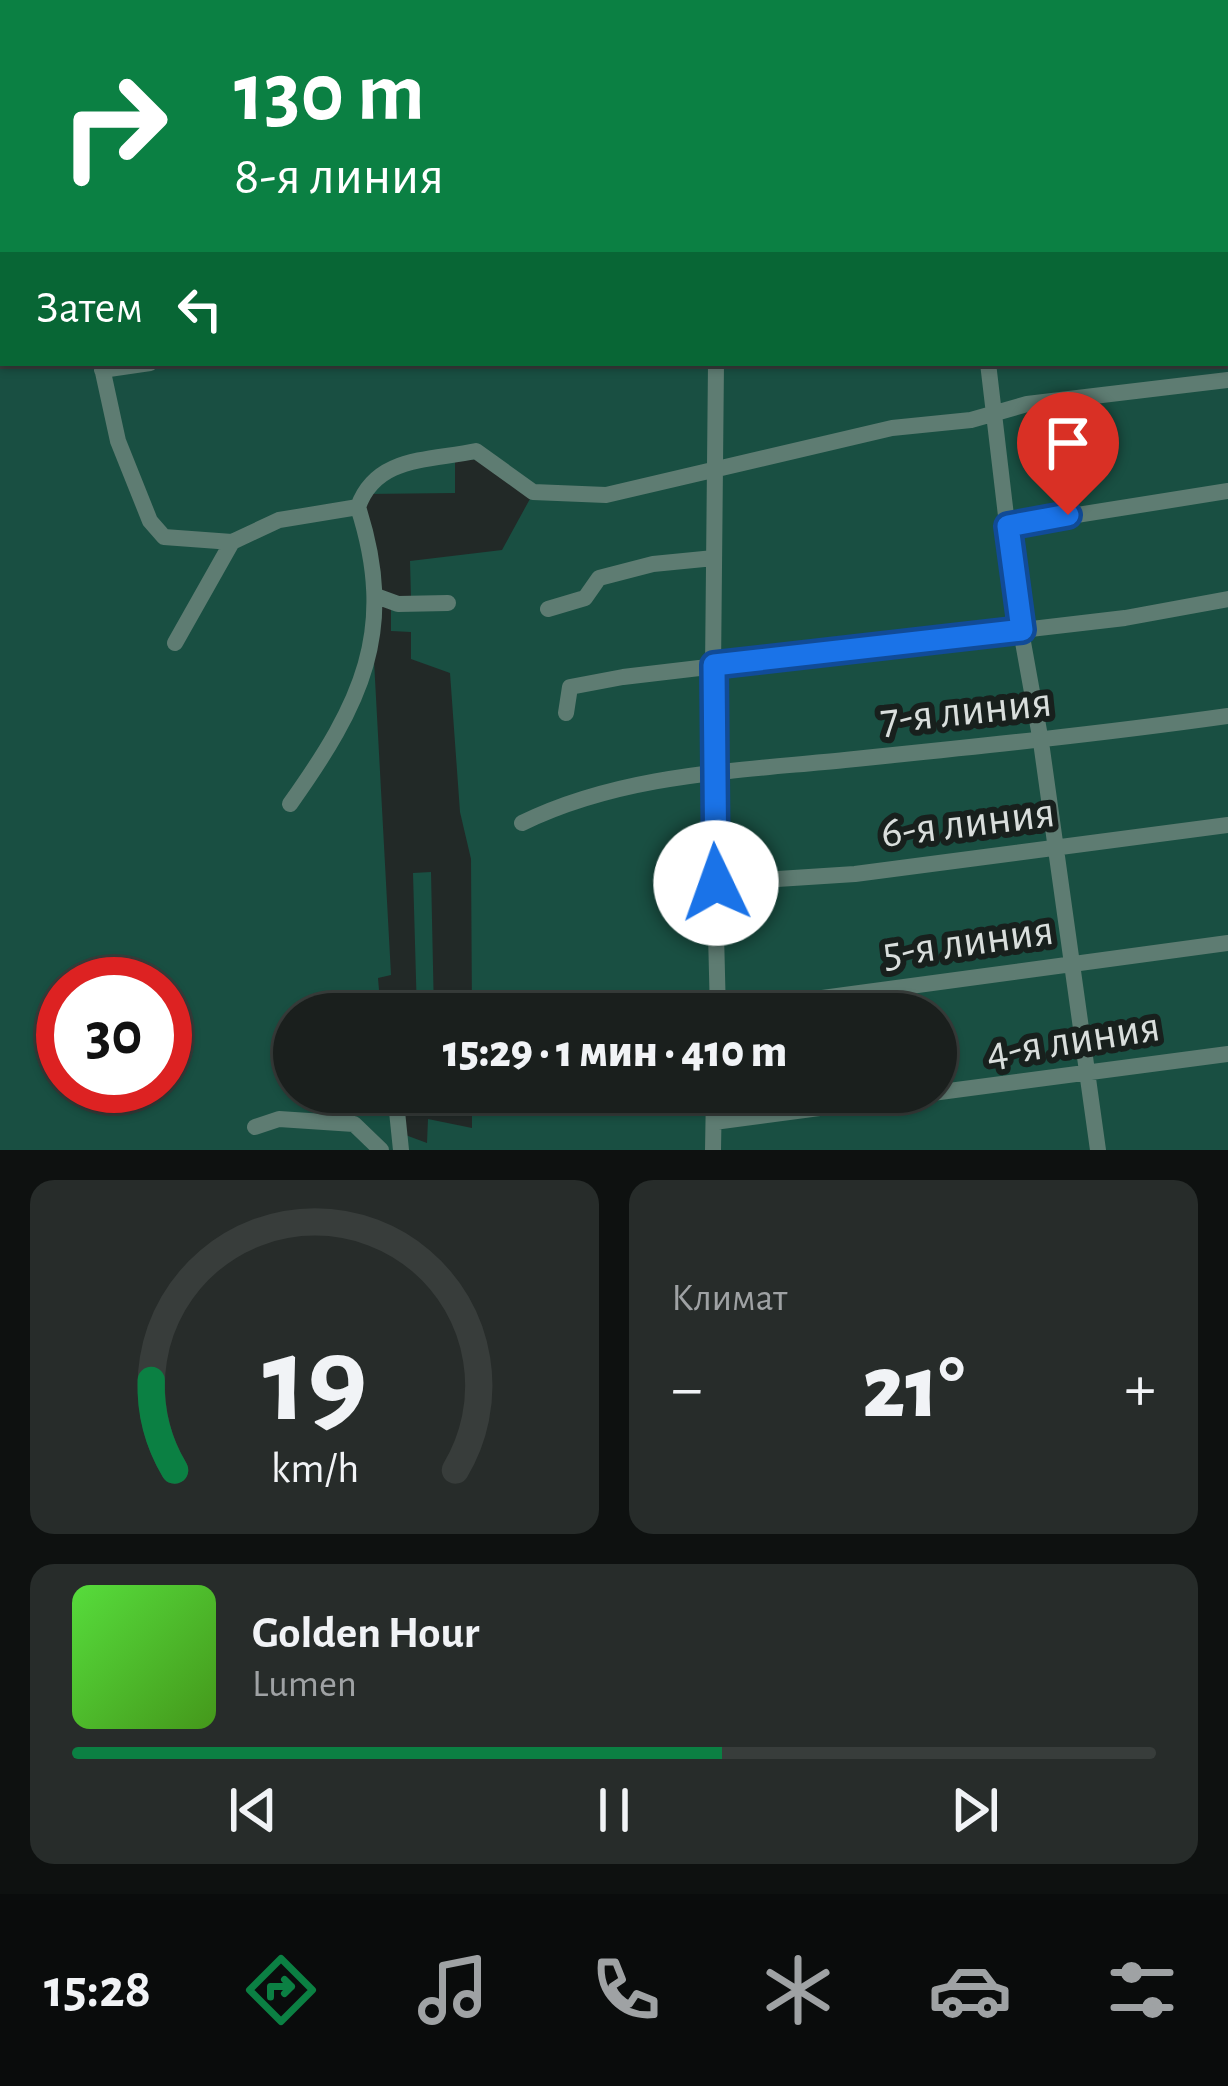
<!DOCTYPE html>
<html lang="ru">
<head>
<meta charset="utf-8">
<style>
  :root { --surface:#1a1f1d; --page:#272c2a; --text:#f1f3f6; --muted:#9fa2a4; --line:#383d3b; --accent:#0b8043 }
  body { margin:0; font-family:"Alegreya Sans",sans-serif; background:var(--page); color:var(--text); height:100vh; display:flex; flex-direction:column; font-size:45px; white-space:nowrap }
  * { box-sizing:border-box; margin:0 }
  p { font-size:39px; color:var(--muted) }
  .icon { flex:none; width:66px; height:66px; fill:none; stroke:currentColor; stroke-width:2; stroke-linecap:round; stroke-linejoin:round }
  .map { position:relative; height:1150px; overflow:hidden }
  .panel { display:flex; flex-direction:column; gap:30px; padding:30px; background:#0e1110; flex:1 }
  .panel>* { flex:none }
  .hud { position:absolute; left:0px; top:0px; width:1230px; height:366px; box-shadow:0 3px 9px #0004,0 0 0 3px var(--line); background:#0b8043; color:#fff; overflow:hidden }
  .speed { position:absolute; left:36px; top:957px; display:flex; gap:24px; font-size:60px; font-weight:700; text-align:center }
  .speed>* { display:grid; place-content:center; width:156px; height:156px; border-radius:50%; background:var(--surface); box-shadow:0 3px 9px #0004,0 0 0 3px var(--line); line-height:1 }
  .speed .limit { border:18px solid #d22; background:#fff; color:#111 }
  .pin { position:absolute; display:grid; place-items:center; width:102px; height:102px; color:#fff; margin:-123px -51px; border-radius:50% 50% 50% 0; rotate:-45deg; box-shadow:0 0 12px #0007 }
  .pin .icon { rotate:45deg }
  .me { position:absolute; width:132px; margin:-66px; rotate:357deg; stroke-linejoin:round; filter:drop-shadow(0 0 9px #0008) }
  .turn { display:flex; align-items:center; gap:42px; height:252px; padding:0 36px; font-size:54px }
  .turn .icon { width:156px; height:156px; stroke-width:2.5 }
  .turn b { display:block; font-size:84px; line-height:102px }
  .then { display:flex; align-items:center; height:114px; padding:0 36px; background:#0003; gap:24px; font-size:45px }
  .big { font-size:90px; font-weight:800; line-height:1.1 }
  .panel .widget { flex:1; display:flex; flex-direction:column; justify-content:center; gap:18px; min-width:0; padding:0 42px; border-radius:24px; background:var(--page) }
  .panel .dial { align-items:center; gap:0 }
  .dial svg { height:312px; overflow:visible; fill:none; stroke:var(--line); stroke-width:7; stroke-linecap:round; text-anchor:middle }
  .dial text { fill:var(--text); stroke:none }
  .song { display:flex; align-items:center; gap:36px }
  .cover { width:144px; height:144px; border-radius:18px; background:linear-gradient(135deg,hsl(110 70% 55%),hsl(100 70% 35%)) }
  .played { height:12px; border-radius:6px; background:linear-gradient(90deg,var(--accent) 60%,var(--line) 60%) }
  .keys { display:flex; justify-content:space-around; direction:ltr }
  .heat { display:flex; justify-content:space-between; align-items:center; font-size:66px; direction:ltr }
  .panel .tiles { flex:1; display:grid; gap:30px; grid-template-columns:1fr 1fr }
  .widget:last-child { grid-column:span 2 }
  .trip { position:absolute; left:273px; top:993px; width:684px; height:120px; border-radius:60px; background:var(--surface); box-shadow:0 3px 9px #0004,0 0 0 3px var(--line); font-weight:800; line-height:120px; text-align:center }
  .tabs { display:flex; height:192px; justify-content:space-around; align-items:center; background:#0a0c0c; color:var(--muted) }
  .tabs .icon { width:84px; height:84px }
  .tabs .selected { color:var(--accent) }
  .tabs b { font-size:54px; color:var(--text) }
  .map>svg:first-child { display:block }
  .green { fill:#194f42; fill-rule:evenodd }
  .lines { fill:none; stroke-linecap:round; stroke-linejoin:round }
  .minor { stroke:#5e7c72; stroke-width:16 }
  .route-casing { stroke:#114b97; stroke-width:30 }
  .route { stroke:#1a73e8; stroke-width:21 }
  .labels { text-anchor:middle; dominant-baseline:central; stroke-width:12; stroke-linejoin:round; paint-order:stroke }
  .street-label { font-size:45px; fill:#d9dedc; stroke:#18201d }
</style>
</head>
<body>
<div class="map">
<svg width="1228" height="1150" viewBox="0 0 1228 1150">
  <rect width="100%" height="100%" fill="#222927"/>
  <path class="green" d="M0,0L348,3H3V363H1227V3H381L1228,0V1150H0ZM481,459L531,497L502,550L410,561L411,598H391V631L411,632V659L450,673L460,812L471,859L472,1014H936V1092H472V1128L428,1119L427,1143L392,1130L388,1092H294V1014H381L378,978L391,975L365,494L455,493V461ZM63,984H165V1086H63Z
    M431,872L434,1014H417L413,873Z"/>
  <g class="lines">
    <path class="minor" d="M64,0V3
      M694,0V3
      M949,0V3
      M156,3L183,0
      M739,3L759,0
      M1227,51H1228
      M1227,157H1228
      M1227,274H1228
      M0,318L3,316
      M101,363L118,441L150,521L164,537L232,542L279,520L358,507C376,456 428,461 476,451L533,492L606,495L892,428L971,420L1027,404L1228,380
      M716,363L712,772L718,1014
      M988,363L1017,609L1041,742L1098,1150
      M102,370L150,363
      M1008,526L1228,491
      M376,596L398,604L448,603
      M548,609L585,598L599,578L653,564L714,558
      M175,643L232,542
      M566,713L570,687L623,677L1125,618L1228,599
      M290,804C361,704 398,631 358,507
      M522,823C622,774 736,771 845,760C973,747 1100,734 1228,716
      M716,883L855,874L1228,825
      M719,1012L1228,943
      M395,1092L401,1150
      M714,1122L1228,1054
      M255,1127L279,1119L354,1124L381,1150
      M713,1150L714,1092"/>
  </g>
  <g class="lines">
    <defs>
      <path id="route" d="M716,883L714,665L1022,630L1008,526L1068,515"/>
    </defs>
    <use href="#route" class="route-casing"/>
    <use href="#route" class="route"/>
  </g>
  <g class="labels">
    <g class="street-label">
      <text transform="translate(966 711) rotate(-6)">7-я линия</text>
      <text transform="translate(968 823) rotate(-7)">6-я линия</text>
      <text transform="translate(968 942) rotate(-8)">5-я линия</text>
      <text transform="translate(1073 1040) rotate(-9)">4-я линия</text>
    </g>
  </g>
</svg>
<div class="speed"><div class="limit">30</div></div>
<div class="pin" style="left:1068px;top:515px;background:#d93025"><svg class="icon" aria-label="arrive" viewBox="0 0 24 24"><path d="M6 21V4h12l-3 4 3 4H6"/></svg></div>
<svg class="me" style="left:716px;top:883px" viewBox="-20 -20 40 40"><circle r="19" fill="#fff"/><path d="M0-13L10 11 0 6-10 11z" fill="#1a73e8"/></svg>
<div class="trip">15:29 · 1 мин · 410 m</div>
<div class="hud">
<div class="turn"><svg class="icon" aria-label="right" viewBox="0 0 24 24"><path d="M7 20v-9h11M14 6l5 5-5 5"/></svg><div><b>130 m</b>8-я линия</div></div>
<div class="then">Затем<svg class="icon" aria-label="left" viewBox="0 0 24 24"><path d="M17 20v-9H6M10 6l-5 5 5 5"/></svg></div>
</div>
</div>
<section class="panel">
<div class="tiles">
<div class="widget dial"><svg viewBox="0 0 100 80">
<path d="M14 69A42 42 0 1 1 86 69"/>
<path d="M14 69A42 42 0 0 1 8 46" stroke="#0b8043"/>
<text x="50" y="56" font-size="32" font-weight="700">19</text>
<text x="50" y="72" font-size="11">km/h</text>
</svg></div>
<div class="widget"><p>Климат</p>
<div class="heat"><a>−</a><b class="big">21°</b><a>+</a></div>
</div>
<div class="widget">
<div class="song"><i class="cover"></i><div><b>Golden Hour</b><p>Lumen</p></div></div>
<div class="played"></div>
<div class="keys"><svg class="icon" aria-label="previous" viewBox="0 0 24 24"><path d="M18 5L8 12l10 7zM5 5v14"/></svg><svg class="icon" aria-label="pause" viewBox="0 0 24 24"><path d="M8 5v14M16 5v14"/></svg><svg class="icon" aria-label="next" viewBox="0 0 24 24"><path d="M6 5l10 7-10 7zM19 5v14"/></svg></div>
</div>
</div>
</section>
<nav class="tabs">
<b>15:28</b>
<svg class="icon selected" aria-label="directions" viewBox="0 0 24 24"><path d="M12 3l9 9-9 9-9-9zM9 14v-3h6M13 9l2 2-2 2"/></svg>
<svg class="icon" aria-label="music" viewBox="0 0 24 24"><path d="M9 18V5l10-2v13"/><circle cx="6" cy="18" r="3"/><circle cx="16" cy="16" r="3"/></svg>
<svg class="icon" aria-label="phone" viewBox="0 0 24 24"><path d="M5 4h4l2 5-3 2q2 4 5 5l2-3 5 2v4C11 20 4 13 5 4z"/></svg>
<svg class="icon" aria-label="climate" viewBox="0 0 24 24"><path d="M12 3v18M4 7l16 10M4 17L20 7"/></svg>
<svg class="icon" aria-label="car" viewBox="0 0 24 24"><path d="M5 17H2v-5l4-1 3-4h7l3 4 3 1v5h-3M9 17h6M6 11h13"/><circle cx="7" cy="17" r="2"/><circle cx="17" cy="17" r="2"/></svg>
<svg class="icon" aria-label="filters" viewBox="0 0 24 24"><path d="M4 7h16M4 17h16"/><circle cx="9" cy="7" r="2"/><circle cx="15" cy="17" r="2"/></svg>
</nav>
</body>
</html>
